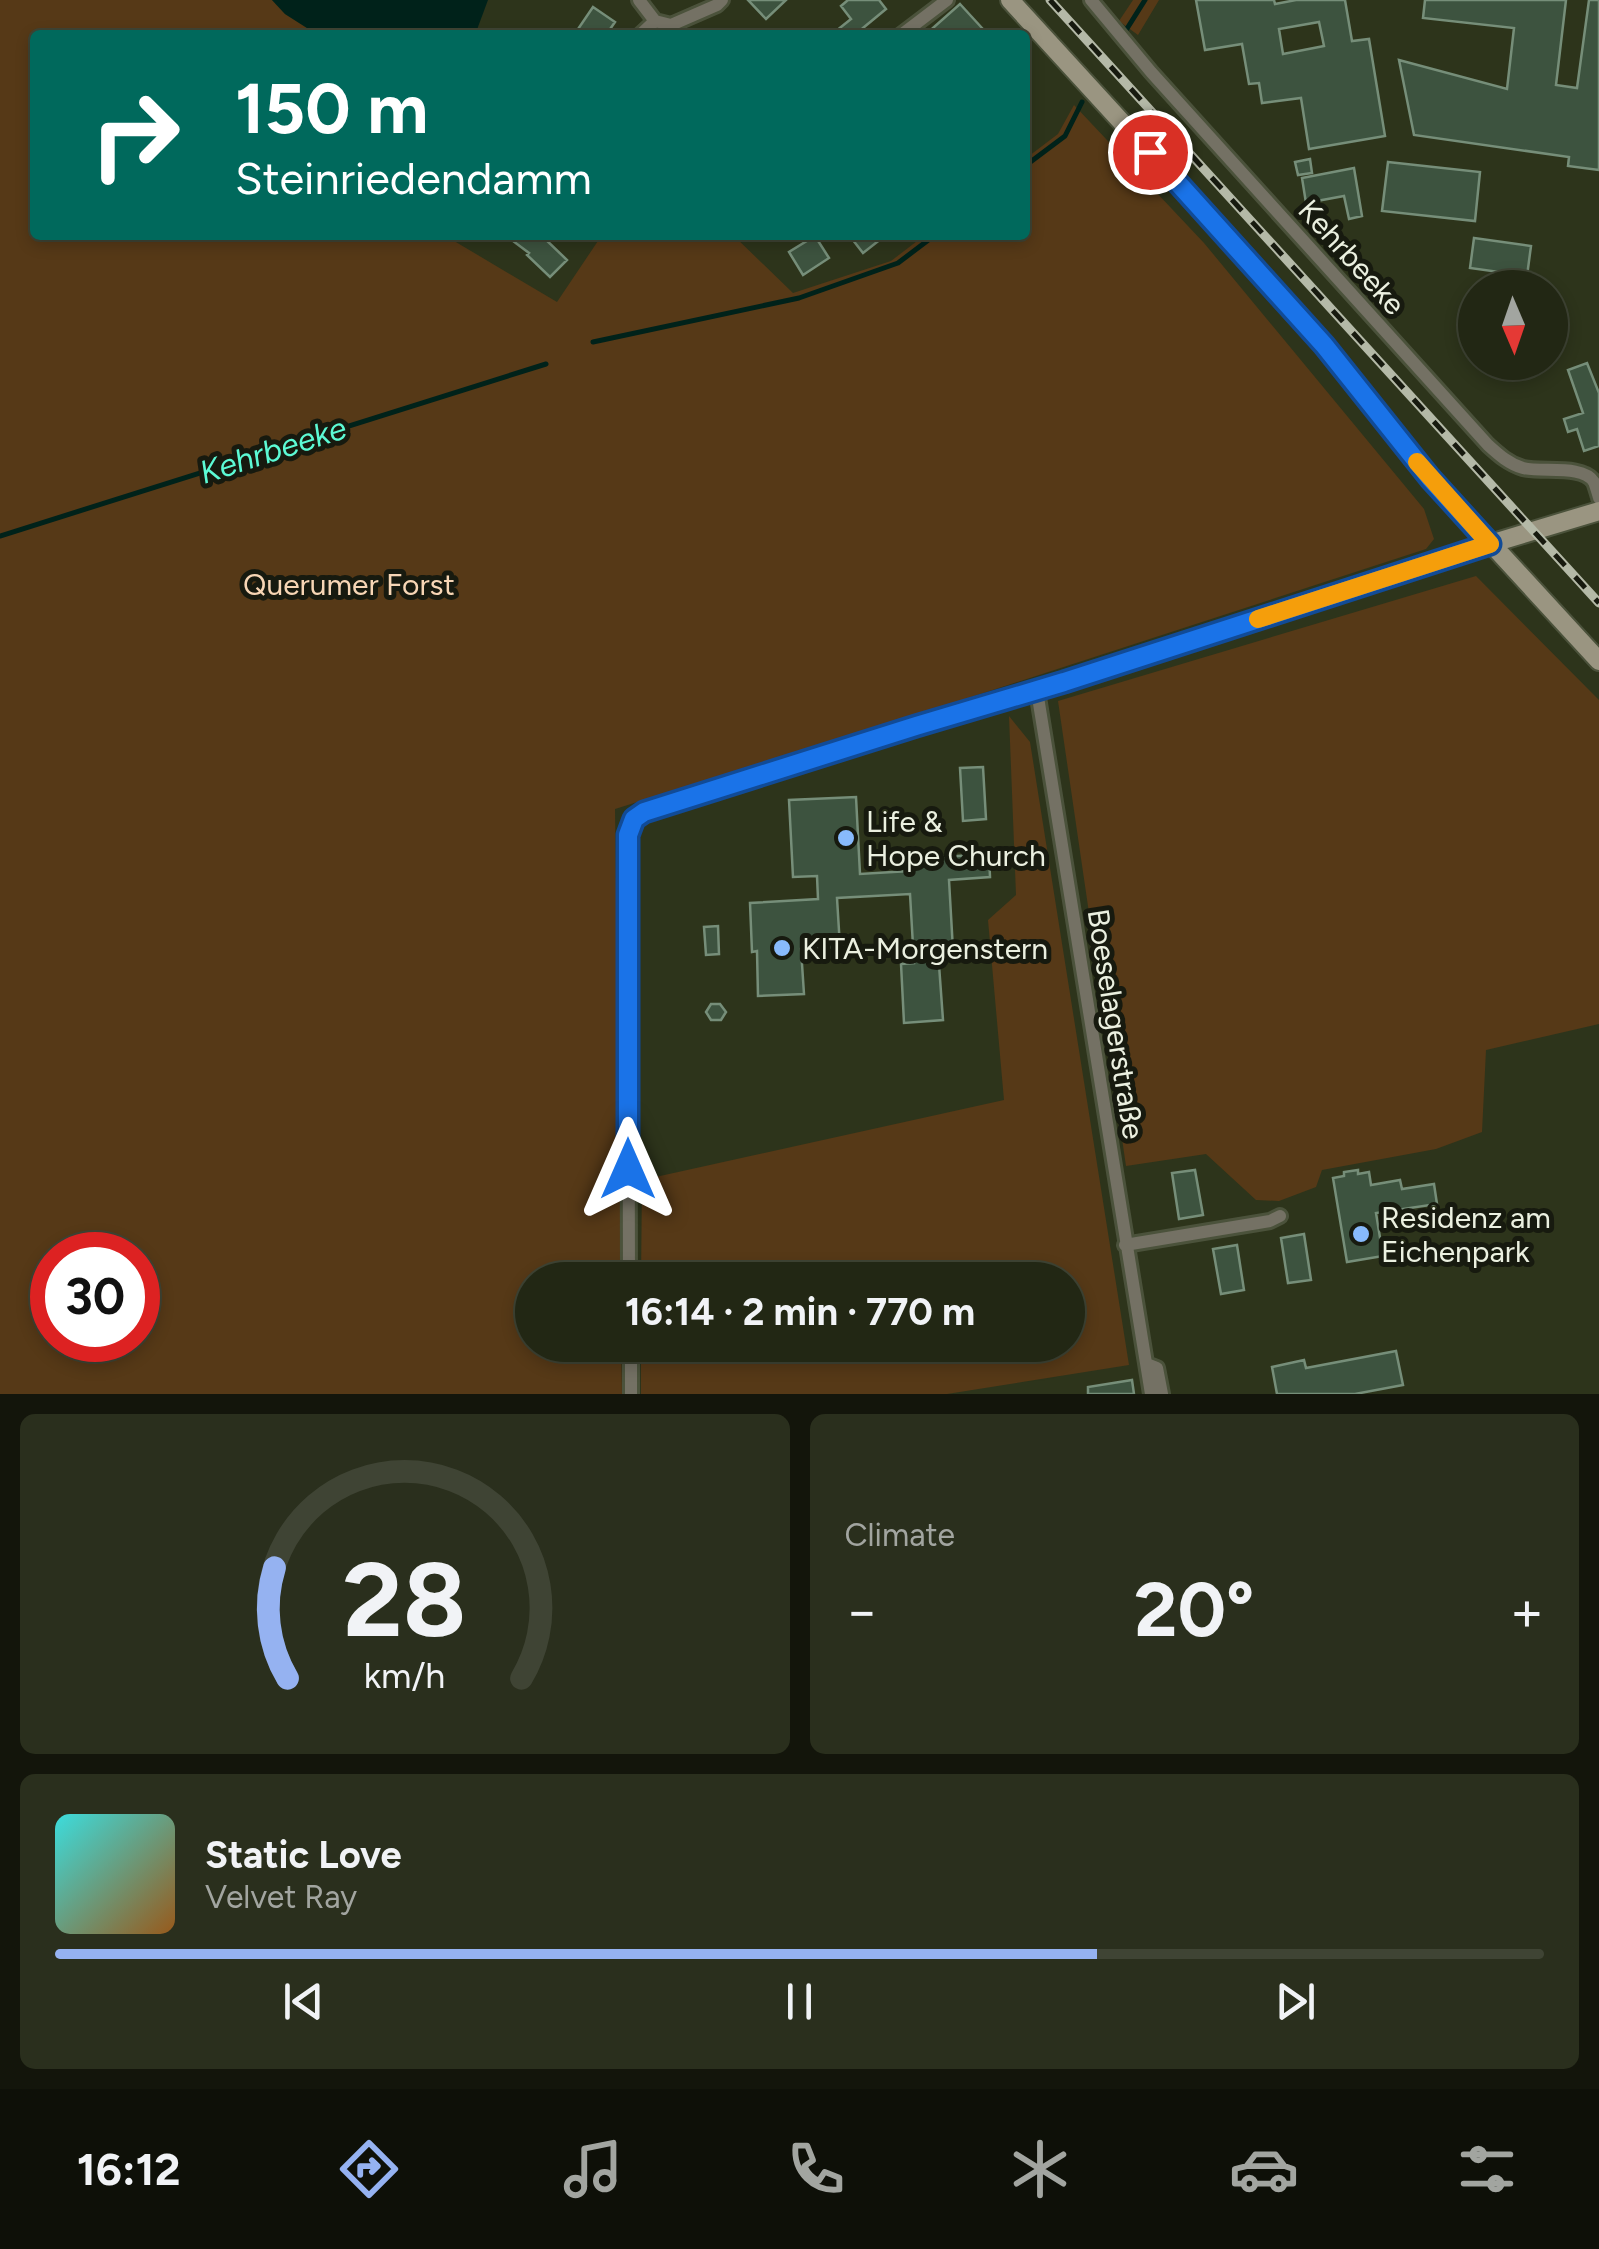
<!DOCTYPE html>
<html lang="en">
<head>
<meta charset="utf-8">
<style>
  :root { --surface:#222714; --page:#2a2f1d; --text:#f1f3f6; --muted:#a2a5a0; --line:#3f4434; --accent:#95b2f1 }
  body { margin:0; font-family:Figtree,sans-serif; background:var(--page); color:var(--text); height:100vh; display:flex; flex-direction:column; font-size:38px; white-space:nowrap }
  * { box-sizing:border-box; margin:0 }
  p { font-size:32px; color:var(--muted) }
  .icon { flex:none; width:55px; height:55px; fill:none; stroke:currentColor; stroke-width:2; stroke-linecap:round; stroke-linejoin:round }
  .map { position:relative; height:1394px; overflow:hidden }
  .drawer { display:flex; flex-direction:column; gap:20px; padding:20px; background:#13150b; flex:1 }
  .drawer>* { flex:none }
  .guide { position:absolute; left:30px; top:30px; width:1000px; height:210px; border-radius:10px; box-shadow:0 5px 15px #0003,0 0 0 2px var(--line); background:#00695c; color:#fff; overflow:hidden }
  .needle { width:65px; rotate:178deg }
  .controls { position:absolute; left:1458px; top:270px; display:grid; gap:20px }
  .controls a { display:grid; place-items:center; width:110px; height:110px; border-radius:50%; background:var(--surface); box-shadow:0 5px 15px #0003,0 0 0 2px var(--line); font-size:50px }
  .speed { position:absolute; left:30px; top:1232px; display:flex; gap:20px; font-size:50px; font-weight:700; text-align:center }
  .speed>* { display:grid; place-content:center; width:130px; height:130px; border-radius:50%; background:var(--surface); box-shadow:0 5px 15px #0003,0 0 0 2px var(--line); line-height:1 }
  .speed .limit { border:15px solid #d22; background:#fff; color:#111 }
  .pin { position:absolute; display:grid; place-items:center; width:85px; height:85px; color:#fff; margin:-42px; border:5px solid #fff; border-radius:50%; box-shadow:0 2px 10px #0007 }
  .me { position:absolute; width:110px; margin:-55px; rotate:0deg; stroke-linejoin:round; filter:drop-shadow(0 0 8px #0008) }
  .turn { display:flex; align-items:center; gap:35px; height:210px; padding:0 40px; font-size:45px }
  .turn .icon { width:130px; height:130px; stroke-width:2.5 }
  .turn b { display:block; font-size:70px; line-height:85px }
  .big { font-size:75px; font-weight:700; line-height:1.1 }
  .drawer .tile { flex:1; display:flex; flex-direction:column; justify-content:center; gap:15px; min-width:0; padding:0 35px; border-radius:15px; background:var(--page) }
  .drawer .dial { align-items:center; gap:0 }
  .dial svg { height:260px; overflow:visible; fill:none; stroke:var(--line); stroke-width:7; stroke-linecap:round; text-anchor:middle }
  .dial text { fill:var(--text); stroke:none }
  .song { display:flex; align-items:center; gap:30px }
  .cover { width:120px; height:120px; border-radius:15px; background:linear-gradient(135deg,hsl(180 70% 55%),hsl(30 70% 35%)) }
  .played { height:10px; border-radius:5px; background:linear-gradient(90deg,var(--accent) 70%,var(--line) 70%) }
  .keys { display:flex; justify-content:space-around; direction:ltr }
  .heat { display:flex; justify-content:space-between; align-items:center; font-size:55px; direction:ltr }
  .drawer .tiles { flex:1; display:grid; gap:20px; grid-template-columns:1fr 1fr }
  .tile:last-child { grid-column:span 2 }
  .trip { position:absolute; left:515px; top:1262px; width:570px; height:100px; border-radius:50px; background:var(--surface); box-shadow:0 5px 15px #0003,0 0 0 2px var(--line); font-weight:700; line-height:100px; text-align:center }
  .dock { display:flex; height:160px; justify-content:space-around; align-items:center; background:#0e1008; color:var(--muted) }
  .dock .icon { width:70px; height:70px }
  .dock .selected { color:var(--accent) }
  .dock b { font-size:45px; color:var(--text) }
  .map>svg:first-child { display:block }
  .green { fill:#563917; fill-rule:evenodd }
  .water { fill:#00221a }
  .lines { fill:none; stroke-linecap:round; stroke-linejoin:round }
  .stream { stroke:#00221a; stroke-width:5 }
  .building { fill:#3d533f; stroke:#768e79; stroke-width:2.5; fill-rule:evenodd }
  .street-casing { stroke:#4b523b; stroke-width:18 }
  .secondary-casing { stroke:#4b523b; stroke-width:22 }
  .street { stroke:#747164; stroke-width:12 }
  .secondary { stroke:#9a9581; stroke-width:18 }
  .rail-casing { stroke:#b4b9a7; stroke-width:9 }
  .rail { stroke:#171a0f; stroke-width:5; stroke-dasharray:15; stroke-linecap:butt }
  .route-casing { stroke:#114b97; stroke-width:25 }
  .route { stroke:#1a73e8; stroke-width:18 }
  .slow { stroke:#f59e0b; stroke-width:18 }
  .poi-dot { fill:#88bafc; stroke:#171a0f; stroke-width:4 }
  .labels { text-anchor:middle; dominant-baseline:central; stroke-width:10; stroke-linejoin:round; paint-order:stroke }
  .street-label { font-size:30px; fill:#ebf0e0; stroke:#171a0f }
  .park-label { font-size:30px; fill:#f7d6b5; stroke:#171a0f }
  .poi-label { font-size:30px; fill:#ebf0e0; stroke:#171a0f; text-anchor:start }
  .water-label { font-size:32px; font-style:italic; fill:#5cfad5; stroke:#171a0f }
</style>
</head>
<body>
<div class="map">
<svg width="1599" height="1394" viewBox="0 0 1599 1394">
  <rect width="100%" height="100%" fill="#2d341b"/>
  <path class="green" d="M0,0H272L285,14L318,35H35V235H444L557,302L602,235H733L793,293L891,261L925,235H1025V159L1058,134L1074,105L1204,243L1424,509L1434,539L1426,549L913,716L615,809L621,1280H532V1345H621L622,1394H0ZM52,1255H138V1340H52Z
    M1133,0H1159L1138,35L1119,21Z
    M1476,576L1599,700V1024L1486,1050L1482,1132L1436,1149L1322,1170L1316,1187L1279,1201L1256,1200L1206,1154L1126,1166L1058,701Z
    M1009,716L1030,742L1129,1365L947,1394H641V1345H1068V1280H641L642,1180L1004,1100L988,920L1016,895Z"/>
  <path class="water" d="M272,0H488L475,35H318L285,14Z"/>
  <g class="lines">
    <path class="stream" d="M1123,35L1145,0
      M1025,166L1065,136L1082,102
      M593,342L799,298L898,263L935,235
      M0,536L546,364"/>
  </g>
  <path class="building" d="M748,0H786L766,19Z
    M848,0H879L886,9L863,28L869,35H831L851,19L841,6Z
    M1196,0H1274L1275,4L1296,0H1345L1352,41L1369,39L1385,136L1309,149L1301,98L1262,103L1259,83L1249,84L1242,44L1205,50ZM1319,22L1324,46L1283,54L1279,29Z
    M1425,0H1566L1556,85L1577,88L1589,0H1599V170L1568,166L1569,157L1414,135L1399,60L1507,89L1514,28L1423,18Z
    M960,4L982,28L973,35H925Z
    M593,7L615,22L606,35H574Z
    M1310,159L1312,173L1298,175L1295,162Z
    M1388,162L1480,172L1475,221L1382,211Z
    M1354,168L1362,216L1349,219L1344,196L1306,203L1302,178Z
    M505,235H541L567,260L550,277L527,255L529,253Z
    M849,235H886L863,253Z
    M815,236L829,258L803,275L789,252Z
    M1474,238L1531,246L1527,276L1470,268Z
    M1587,363L1599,393V446L1584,451L1577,429L1568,432L1564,419L1583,413L1568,370Z
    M983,767L986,819L963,821L960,768Z
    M856,797L860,874L909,871L908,859L989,854L990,877L949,880L953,950L938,951L943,1020L904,1023L901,964L914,963L910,894L837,898L840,947L801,949L804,994L758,996L757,951L752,952L750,903L818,899L817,876L793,877L789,800Z
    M718,926L719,954L706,955L704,927Z
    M711,1004H720L726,1012L721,1020H711L706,1012Z
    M1195,1170L1203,1215L1179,1219L1172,1173Z
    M1358,1170V1174L1369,1172L1371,1185L1400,1180L1402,1189L1434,1184L1437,1204L1376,1213L1383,1256L1347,1262L1333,1178L1344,1176V1172Z
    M1304,1234L1311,1280L1288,1283L1281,1238Z
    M1237,1245L1244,1290L1221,1294L1213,1249Z
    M1396,1351L1403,1385L1355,1394H1277L1272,1367L1304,1360L1306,1368Z
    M1132,1380L1134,1394H1088V1387Z"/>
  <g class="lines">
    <defs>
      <path id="street" d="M639,0L655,21
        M1091,0L1151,72L1488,445C1499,455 1509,464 1523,468C1542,473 1583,464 1594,482C1595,484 1599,497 1599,498
        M640,35L655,21L671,25L717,5L722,0
        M901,35L947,0
        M1037,691L1151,1394
        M1125,1245L1270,1221L1280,1216
        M629,1280L628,835L633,819L644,812L916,726L1037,691L1490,544
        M631,1345V1394
        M1147,1364L1157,1368L1162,1394"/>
      <path id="secondary" d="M1010,0L1257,270L1324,345L1430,477L1599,661
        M1490,544L1599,511"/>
    </defs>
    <use href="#street" class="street-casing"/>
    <use href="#secondary" class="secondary-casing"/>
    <use href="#street" class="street"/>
    <use href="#secondary" class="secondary"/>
    <defs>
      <path id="rail" d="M1050,0L1599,603"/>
    </defs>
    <use href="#rail" class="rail-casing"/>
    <use href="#rail" class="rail"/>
  </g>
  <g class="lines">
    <defs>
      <path id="route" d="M628,1169V835L634,819L644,812L916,726L1064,682L1490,544L1430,478L1324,345L1150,152"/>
    </defs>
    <use href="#route" class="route-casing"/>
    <use href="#route" class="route"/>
    <path class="slow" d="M1258,619L1490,544L1417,462"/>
  </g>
  <g class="poi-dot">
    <circle cx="846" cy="838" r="10"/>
    <circle cx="782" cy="948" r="10"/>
    <circle cx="1361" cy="1234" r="10"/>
  </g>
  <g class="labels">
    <g class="street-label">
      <text transform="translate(1352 257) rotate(48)">Kehrbeeke</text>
      <text transform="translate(1116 1024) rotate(81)">Boeselagerstraße</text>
    </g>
    <g class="park-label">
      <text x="349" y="584">Querumer Forst</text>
    </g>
    <g class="poi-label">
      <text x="866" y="821">Life &amp;<tspan x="866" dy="34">Hope Church</tspan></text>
      <text x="802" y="948">KITA-Morgenstern</text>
      <text x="1381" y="1217">Residenz am<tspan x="1381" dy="34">Eichenpark</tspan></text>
    </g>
    <g class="water-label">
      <text transform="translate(273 450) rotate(-18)">Kehrbeeke</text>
    </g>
  </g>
</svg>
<div class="controls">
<a><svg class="needle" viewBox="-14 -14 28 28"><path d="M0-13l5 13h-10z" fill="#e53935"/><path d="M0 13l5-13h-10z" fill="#a2a5a0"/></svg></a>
</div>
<div class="speed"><div class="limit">30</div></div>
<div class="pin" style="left:1150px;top:152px;background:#d93025"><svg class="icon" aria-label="arrive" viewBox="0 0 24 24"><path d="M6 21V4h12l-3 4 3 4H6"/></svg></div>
<svg class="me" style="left:628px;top:1169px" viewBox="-20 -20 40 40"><path d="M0-17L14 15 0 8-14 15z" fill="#1a73e8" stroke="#fff" stroke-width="4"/></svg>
<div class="trip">16:14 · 2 min · 770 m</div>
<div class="guide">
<div class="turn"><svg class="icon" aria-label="right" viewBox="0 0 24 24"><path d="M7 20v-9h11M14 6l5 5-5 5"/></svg><div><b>150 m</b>Steinriedendamm</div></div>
</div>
</div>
<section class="drawer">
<div class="tiles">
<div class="tile dial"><svg viewBox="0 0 100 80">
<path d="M14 69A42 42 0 1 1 86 69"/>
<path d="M14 69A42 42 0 0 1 10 35" stroke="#95b2f1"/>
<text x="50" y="56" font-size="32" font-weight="700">28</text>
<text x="50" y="72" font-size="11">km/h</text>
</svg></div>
<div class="tile"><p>Climate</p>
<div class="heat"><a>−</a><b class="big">20°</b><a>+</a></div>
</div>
<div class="tile">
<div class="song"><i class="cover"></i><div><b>Static Love</b><p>Velvet Ray</p></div></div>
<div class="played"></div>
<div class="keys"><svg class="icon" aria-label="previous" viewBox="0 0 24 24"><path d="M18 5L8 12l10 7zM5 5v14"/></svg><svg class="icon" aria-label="pause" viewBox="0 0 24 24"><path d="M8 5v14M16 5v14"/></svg><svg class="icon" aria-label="next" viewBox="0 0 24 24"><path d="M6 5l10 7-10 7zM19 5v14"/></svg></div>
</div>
</div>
</section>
<nav class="dock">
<b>16:12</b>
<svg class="icon selected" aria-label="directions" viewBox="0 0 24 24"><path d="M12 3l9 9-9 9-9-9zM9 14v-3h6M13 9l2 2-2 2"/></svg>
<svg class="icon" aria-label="music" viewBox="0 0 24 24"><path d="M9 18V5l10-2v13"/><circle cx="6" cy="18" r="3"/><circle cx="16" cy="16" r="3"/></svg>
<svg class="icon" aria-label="phone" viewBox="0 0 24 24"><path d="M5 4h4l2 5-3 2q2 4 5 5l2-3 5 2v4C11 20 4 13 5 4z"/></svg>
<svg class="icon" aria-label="climate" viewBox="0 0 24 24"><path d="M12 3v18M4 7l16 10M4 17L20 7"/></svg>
<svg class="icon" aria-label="car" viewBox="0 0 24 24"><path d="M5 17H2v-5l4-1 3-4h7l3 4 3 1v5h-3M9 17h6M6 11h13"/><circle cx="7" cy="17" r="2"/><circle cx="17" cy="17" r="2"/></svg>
<svg class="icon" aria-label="filters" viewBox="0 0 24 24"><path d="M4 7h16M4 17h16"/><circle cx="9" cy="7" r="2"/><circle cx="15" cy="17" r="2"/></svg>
</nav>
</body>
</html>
